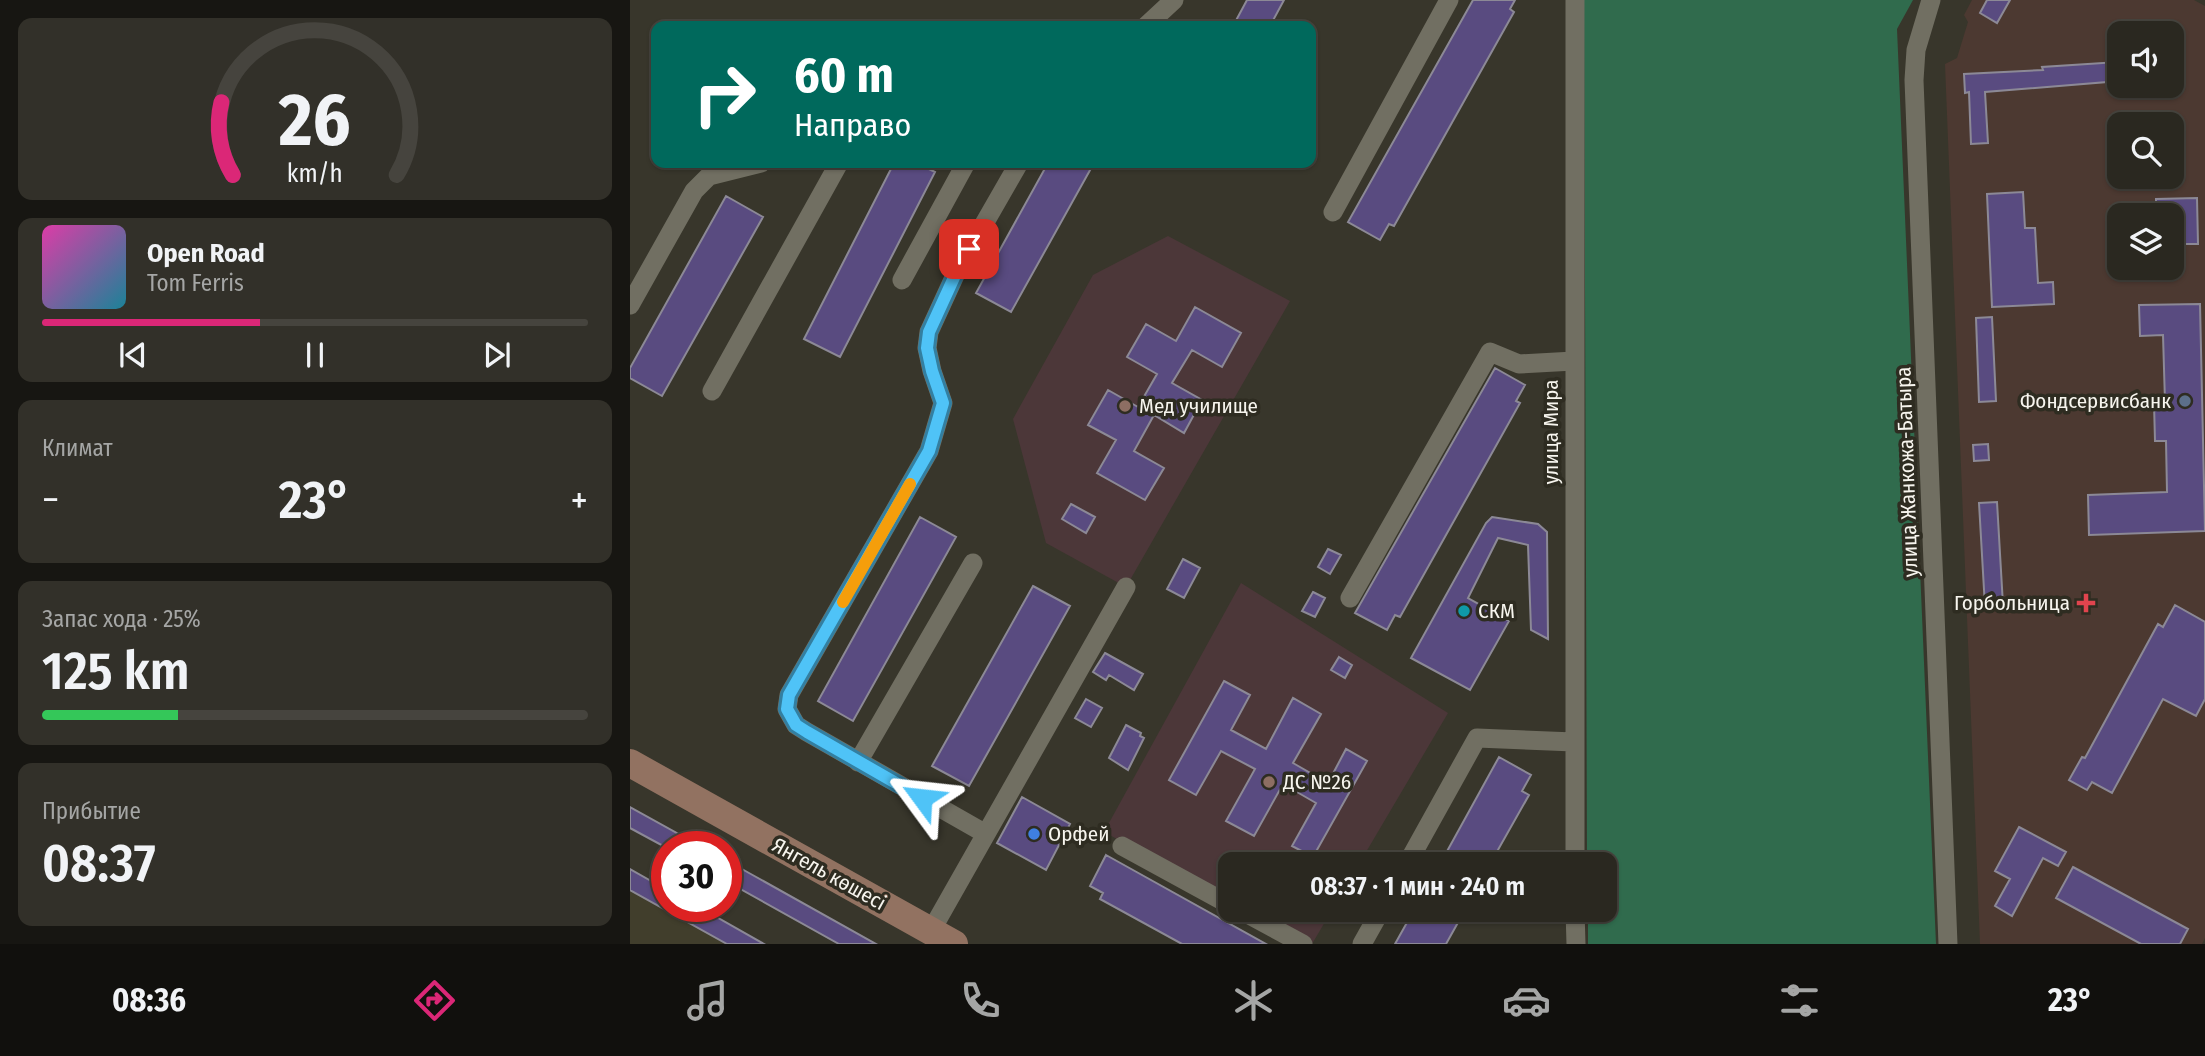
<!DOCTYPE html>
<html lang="ru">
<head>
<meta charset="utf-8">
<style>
  :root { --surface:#2a2820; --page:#323029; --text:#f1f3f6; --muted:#a5a6a5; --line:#46443e; --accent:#db2777 }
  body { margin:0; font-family:"Fira Sans Condensed",sans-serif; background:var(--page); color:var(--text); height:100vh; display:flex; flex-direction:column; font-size:26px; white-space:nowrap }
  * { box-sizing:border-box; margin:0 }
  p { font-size:23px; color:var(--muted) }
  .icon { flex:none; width:38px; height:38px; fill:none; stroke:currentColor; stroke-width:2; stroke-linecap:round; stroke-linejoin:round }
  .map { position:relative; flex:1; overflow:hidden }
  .drawer { display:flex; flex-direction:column; gap:18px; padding:18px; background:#171612; width:630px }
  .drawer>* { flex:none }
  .banner { position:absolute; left:21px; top:21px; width:665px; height:147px; border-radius:14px; box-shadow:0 2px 5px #0004,0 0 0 2px var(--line); background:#00695c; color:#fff; overflow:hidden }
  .buttons { position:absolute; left:1477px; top:21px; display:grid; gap:14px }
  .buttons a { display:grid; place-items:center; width:77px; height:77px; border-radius:14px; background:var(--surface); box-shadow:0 2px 5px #0004,0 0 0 2px var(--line); font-size:35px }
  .speed { position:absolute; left:21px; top:831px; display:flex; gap:14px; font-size:35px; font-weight:700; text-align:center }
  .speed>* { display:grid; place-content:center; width:91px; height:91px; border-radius:50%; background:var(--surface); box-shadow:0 2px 5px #0004,0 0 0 2px var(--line); line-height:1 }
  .speed .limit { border:10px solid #d22; background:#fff; color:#111 }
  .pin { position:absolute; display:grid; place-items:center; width:60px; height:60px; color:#fff; margin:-30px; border-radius:14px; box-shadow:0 4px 10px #0006 }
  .me { position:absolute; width:77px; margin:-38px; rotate:300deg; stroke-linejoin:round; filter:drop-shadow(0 0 5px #0008) }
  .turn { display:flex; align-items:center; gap:24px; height:147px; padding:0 28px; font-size:32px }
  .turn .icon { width:91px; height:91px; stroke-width:2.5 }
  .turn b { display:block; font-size:49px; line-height:60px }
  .big { font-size:52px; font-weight:600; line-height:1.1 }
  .drawer .card { flex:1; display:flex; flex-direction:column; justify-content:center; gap:10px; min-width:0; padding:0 24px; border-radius:14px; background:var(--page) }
  .drawer .dial { align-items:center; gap:0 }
  .dial svg { height:182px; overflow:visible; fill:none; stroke:var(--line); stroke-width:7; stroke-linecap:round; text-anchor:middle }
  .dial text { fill:var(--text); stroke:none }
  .song { display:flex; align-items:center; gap:21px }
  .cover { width:84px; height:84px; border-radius:10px; background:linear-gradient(135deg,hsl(320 70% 55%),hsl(190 70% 35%)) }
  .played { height:7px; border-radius:4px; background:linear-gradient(90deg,var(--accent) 40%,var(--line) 40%) }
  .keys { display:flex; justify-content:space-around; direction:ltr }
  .heat { display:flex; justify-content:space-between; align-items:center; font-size:38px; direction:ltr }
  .charge { height:10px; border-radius:5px; background:linear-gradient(90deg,#34c759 25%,var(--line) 0) }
  .trip { position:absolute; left:588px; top:852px; width:399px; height:70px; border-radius:14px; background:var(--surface); box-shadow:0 2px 5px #0004,0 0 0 2px var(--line); font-weight:600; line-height:70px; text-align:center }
  .tabs { display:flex; height:112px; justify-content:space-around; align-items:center; background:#11100d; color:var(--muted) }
  .tabs .icon { width:49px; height:49px }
  .tabs .active { color:var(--accent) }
  .tabs b { font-size:32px; color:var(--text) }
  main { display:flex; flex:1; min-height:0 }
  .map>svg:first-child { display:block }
  .built { fill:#413e2c }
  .education { fill:#4c3739 }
  .medical { fill:#4c3931; fill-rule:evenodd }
  .green { fill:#306b4d }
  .building { fill:#594b80; stroke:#8c8996; stroke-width:2 }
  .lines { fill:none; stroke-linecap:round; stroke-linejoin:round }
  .street { stroke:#716f62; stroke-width:19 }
  .secondary { stroke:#927261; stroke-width:28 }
  .route-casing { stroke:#337fa1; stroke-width:18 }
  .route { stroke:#4fc3f7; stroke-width:12 }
  .slow { stroke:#f59e0b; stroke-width:12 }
  .service-dot { fill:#5c6f8a; stroke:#2e2c21; stroke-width:2.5 }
  .education-dot { fill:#8d6e63; stroke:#2e2c21; stroke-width:2.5 }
  .health-dot { fill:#e0444e; stroke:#2e2c21; stroke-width:2.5 }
  .culture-dot { fill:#0f9aa8; stroke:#2e2c21; stroke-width:2.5 }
  .shop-dot { fill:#3f7fe0; stroke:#2e2c21; stroke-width:2.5 }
  .labels { text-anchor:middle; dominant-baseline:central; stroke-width:7; stroke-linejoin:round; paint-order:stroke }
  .poi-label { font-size:21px; fill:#f7f5ee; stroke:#2e2c21; text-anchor:start }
  .street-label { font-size:21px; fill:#f7f5ee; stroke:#2e2c21 }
</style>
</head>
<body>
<main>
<section class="drawer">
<div class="card dial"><svg viewBox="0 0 100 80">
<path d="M14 69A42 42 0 1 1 86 69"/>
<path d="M14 69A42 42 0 0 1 9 37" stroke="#db2777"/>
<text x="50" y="56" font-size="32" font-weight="700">26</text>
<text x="50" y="72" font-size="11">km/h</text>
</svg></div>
<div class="card">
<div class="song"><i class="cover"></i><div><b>Open Road</b><p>Tom Ferris</p></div></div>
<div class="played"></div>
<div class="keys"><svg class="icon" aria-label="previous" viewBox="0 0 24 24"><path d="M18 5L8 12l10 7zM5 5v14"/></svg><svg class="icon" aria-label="pause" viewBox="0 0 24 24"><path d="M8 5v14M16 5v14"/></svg><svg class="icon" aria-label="next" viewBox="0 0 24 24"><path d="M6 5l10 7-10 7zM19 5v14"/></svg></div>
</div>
<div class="card"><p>Климат</p>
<div class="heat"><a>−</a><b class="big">23°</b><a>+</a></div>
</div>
<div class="card"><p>Запас хода · 25%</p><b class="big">125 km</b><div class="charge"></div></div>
<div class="card"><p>Прибытие</p><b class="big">08:37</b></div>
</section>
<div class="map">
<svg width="1575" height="944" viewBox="0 0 1575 944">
  <rect width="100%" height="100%" fill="#38362b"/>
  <path class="built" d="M0,875L37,906L131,944H0Z"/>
  <path class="education" d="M538,236L660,301L496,587L416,543L383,419L463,275Z
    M611,583L818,713L729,864H600V900L474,832Z
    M619,910H702L682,944Z"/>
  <path class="medical" d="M1342,0H1564L1575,6V938L1572,944H1350L1315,64L1327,58L1338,22L1334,15ZM1489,33H1542V86H1489ZM1489,124H1542V177H1489ZM1489,215H1542V268H1489Z"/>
  <path class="green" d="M954,0H1283L1267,29L1306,944H958V910H975V864H957Z"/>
  <path class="building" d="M617,0H654L640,26H603Z
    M843,0H885L880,9L884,12L764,226L759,224L750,240L718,222Z
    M1357,0H1380L1367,23L1350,13Z
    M1488,62L1489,81L1355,92L1358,143L1341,144L1339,92L1335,93L1334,74L1413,70L1412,67Z
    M264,163H287L305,172L210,357L174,339Z
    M418,163H464L381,312L346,293Z
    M1393,192L1395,228H1405L1408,283L1423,282L1424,304L1362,307L1357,194Z
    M96,196L133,217L32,396L0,378V368Z
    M1567,198L1568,244H1542V215H1526V199Z
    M1570,304L1575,531L1459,535L1458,495L1537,492L1536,441H1525L1524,403L1535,402L1533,335L1510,336L1509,305Z
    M565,307L611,333L592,367L562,350L542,383L572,400L554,433L524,415L504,451L534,468L515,500L467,473L486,440L458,425L478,390L508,407L527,374L497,357L516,324L546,341Z
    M1362,317L1366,401L1349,402L1346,318Z
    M865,368L895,385L886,401L890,403L770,617L765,615L757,630L725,613Z
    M1358,444L1359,460L1344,461L1343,445Z
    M1367,502L1373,605L1355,607L1349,503Z
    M441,504L465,517L456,533L432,519Z
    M290,517L326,537L223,721L188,701Z
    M862,517L908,524L917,532L918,639L901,630L898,545L868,538L838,598L879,621L840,690L781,658L856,523Z
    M698,549L711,555L700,574L688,567Z
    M553,559L570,568L554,598L537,589Z
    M403,586L440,606L339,786L302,766Z
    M683,592L695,598L685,617L672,611Z
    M1545,605L1575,622V699L1566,716L1533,699L1482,793L1462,782L1457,790L1439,780L1452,757L1455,758L1528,624L1533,627Z
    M475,653L513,674L504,690L479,675L476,680L463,672Z
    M709,657L722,665L715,678L701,670Z
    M594,681L620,695L601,730L636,749L663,698L691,714L663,763L698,783L716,749L737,761L683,857L662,846L686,803L653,784L624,836L596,821L625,769L591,751L566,795L539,780Z
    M456,699L472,708L461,727L445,718Z
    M496,725L511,733L510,736L514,738L498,770L479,758Z
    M869,757L901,775L892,791L899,795L860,864H810Z
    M392,797L440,824L416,870L367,843Z
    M0,807L72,847H35L0,828Z
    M1389,827L1436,852L1428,866L1413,858L1382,916L1365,906L1380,879L1365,871Z
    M476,855L636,944H552L470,899L473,893L460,886Z
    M96,860L119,873L246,944H209L96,881Z
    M1443,867L1558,929L1550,944H1511L1426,898Z
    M0,869L37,890V906H67L134,944H97L0,890Z
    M784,910H835L816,944H765Z"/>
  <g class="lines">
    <path class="street" d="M945,0V864
      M1301,0L1286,50L1284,80L1318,944
      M516,26L544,0
      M703,212L819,0
      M272,280L336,163
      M0,305L64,191L79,176L131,163
      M82,391L209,163
      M720,598L860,352L889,364L944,361
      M228,762L343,563
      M356,834L177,732L166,725L157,709L159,695L299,451L313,403L302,371L297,348L299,332L327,271L389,163
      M492,846L600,905
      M777,864L847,738L944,742
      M610,910L673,944
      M945,910L946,944
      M301,931L496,587
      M732,944L751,910"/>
    <path class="secondary" d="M0,763L324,944"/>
  </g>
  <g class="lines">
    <defs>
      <path id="route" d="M292,798L177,732L166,725L157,709L159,695L299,451L313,403L302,371L297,348L299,332L327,271L339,249"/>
    </defs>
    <use href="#route" class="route-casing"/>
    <use href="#route" class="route"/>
    <path class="slow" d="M213,602L280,484"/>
  </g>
  <circle class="service-dot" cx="1555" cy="401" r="7"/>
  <g class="education-dot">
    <circle cx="495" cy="406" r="7"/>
    <circle cx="639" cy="782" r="7"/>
  </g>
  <path class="health-dot" d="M1452.5 592.5h7v7h7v7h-7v7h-7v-7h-7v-7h7z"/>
  <circle class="culture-dot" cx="834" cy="611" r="7"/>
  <circle class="shop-dot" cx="404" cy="834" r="7"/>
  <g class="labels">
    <g class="poi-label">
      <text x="1541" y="401" text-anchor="end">Фондсервисбанк</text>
      <text x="509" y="406">Мед училище</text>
      <text x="1440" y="603" text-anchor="end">Горбольница</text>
      <text x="848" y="611">СКМ</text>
      <text x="653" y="782">ДС №26</text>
      <text x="418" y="834">Орфей</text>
    </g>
    <g class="street-label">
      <text transform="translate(921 432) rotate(-90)">улица Мира</text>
      <text transform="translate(1277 472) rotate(-92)">улица Жанкожа-Батыра</text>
      <text transform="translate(199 874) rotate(29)">Янгель көшесі</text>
    </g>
  </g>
</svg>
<div class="buttons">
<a><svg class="icon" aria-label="sound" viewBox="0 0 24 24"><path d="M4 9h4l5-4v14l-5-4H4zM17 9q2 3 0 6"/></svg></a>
<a><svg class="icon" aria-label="search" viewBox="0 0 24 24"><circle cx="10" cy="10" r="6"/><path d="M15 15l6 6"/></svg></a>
<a><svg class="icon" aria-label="layers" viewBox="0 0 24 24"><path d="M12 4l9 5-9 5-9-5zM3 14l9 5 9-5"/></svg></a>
</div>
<div class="speed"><div class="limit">30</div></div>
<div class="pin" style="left:339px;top:249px;background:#d93025"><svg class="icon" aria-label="arrive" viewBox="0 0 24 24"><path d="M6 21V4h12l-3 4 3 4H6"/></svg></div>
<svg class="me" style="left:292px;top:798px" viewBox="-20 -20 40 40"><path d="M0-17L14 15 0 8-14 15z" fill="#4fc3f7" stroke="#fff" stroke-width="4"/></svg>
<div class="trip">08:37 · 1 мин · 240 m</div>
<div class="banner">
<div class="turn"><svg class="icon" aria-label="right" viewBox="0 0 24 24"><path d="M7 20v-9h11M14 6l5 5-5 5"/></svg><div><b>60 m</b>Направо</div></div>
</div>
</div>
</main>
<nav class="tabs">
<b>08:36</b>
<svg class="icon active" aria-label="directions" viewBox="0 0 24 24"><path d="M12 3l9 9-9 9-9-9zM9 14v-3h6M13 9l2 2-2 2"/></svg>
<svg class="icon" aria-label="music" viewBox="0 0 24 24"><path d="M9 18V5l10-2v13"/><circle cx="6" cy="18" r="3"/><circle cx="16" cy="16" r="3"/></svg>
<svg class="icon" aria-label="phone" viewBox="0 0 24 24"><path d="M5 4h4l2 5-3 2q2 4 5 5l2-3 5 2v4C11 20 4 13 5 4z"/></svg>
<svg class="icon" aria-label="climate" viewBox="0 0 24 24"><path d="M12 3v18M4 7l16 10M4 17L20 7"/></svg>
<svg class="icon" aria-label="car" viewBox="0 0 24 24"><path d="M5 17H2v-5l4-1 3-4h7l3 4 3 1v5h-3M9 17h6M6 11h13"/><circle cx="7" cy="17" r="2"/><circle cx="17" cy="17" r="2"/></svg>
<svg class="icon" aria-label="filters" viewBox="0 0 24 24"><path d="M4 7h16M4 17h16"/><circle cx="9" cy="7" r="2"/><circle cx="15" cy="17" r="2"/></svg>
<b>23°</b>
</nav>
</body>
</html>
